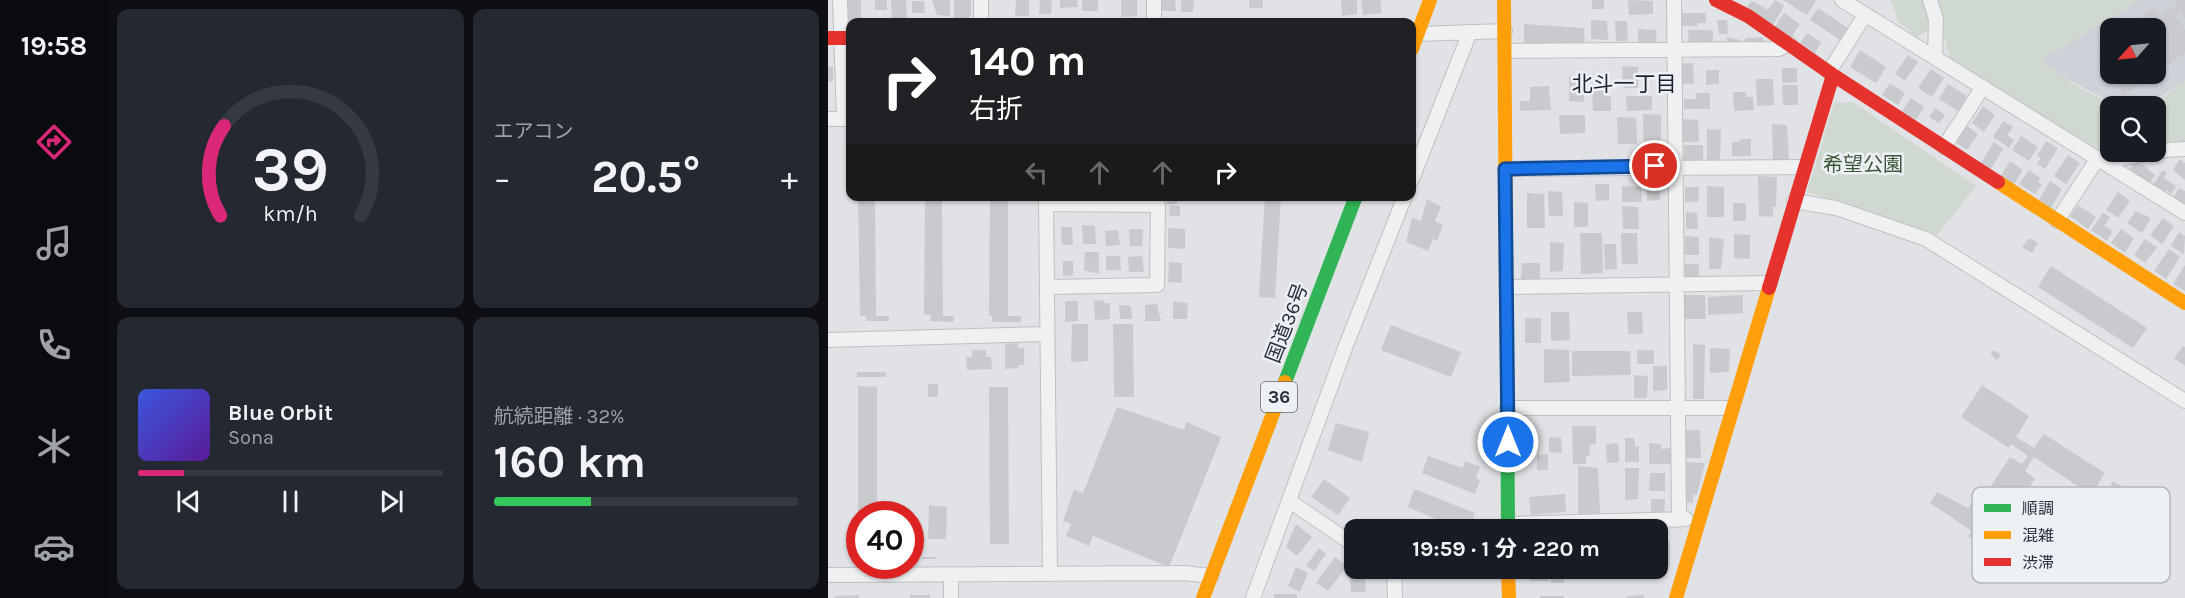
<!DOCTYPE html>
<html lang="ja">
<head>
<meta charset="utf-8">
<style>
  :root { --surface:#171b24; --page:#242831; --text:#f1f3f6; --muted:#9ea1a6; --line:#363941; --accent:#db2777 }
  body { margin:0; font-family:Karla,"Noto Sans JP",sans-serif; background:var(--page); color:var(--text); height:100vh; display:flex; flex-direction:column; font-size:22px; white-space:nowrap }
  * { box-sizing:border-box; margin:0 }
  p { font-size:20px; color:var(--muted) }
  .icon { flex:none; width:33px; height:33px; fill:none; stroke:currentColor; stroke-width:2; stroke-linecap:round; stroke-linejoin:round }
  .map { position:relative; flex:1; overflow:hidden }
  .side { display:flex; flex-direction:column; gap:9px; padding:9px; background:#0d0f14; width:720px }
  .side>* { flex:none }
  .guide { position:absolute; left:18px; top:18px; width:570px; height:183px; border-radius:12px; box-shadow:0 2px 4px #0004; background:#202124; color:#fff; overflow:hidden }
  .needle { width:39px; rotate:243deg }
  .buttons { position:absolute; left:1272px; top:18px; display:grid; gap:12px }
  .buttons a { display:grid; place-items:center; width:66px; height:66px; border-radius:12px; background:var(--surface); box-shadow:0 2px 4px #0004; font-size:30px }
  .speed { position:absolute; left:18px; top:501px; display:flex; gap:12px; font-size:30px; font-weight:700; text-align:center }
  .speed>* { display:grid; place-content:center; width:78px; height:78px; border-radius:50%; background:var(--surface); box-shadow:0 2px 4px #0004; line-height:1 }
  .speed .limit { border:9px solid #d22; background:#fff; color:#111 }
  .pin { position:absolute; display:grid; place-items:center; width:51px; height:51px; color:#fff; margin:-26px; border:3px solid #fff; border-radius:50%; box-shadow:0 2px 6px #0007 }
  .me { position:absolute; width:66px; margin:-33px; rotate:0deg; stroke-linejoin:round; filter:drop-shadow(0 0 4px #0008) }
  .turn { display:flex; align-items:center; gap:21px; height:126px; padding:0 24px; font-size:27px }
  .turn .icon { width:78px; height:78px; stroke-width:2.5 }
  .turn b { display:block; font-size:42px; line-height:51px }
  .lanes { display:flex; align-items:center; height:57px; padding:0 24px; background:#0003; justify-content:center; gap:30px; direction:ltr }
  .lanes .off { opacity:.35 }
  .big { font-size:45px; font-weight:700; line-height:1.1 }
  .side .card { flex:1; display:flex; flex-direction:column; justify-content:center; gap:9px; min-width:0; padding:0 21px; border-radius:12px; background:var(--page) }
  .side .dial { align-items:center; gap:0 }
  .dial svg { height:156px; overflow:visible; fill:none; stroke:var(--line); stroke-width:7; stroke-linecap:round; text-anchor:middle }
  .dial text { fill:var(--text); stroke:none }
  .song { display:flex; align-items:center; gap:18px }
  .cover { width:72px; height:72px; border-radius:9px; background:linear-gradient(135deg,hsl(230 70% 55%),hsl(270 70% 35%)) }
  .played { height:6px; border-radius:3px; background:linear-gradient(90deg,var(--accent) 15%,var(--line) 15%) }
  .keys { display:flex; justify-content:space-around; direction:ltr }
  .heat { display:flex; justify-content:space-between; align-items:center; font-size:33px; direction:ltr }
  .charge { height:9px; border-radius:4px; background:linear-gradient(90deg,#34c759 32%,var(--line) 0) }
  .side .tiles { flex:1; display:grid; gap:9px; grid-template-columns:repeat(2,1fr) }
  .trip { position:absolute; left:516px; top:519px; width:324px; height:60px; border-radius:12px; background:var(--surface); box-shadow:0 2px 4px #0004; font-weight:700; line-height:60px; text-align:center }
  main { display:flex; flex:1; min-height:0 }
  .dock { display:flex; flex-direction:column; width:108px; justify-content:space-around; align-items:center; background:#090b0e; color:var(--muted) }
  .dock .icon { width:42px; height:42px }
  .dock .current { color:var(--accent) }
  .dock b { font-size:27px; color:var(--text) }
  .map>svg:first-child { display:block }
  .built { fill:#ced1d8; fill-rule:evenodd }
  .green { fill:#d0d9d0 }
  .building { fill:#c8cacd }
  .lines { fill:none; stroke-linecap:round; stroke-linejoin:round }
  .street-casing { stroke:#bec0c3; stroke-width:16 }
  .street { stroke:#eff0f1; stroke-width:14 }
  .fast { stroke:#30b455; stroke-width:14 }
  .slow { stroke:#ff9f0a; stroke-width:14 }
  .jam { stroke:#e5322d; stroke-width:14 }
  .route-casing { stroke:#114b97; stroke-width:15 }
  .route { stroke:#1a73e8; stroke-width:10 }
  .labels { text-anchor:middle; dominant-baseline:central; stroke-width:5; stroke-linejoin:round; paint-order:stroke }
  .shield { fill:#edf0f5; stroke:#636974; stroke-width:1.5 }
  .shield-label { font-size:18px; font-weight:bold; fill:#282f3d }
  .park-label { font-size:20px; fill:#3c5836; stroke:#edf0f5 }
  .street-label { font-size:20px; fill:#282f3d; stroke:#edf0f5 }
  .neighbourhood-label { font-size:21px; fill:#1a202e; stroke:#edf0f5 }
  .key { fill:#edf0f5; stroke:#b2b6be; stroke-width:1.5 }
  .key-label { font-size:16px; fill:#282f3d }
</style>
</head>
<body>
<main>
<nav class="dock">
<b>19:58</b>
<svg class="icon current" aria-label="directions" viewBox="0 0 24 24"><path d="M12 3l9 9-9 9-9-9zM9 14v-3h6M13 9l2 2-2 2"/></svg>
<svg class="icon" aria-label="music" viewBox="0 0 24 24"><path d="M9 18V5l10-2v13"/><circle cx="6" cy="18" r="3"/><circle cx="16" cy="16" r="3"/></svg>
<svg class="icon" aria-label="phone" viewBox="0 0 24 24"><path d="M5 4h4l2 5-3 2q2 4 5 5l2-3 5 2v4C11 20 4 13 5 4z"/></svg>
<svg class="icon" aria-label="climate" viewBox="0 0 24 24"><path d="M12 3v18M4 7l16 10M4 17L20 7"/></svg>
<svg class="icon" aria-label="car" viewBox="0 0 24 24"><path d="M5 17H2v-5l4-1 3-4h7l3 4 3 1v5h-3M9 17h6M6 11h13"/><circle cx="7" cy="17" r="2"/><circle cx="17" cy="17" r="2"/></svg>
</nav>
<section class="side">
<div class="tiles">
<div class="card dial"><svg viewBox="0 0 100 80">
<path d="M14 69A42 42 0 1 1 86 69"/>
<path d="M14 69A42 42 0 0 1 16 23" stroke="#db2777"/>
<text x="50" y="56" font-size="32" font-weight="700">39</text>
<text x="50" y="72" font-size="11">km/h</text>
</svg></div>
<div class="card"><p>エアコン</p>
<div class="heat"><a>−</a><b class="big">20.5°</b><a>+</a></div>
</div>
<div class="card">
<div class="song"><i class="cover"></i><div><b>Blue Orbit</b><p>Sona</p></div></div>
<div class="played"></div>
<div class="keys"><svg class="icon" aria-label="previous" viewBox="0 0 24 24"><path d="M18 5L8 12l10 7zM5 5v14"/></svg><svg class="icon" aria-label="pause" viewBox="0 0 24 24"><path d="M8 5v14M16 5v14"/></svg><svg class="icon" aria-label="next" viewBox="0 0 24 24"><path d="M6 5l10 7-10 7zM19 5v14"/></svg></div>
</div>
<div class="card"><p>航続距離 · 32%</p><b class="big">160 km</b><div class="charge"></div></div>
</div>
</section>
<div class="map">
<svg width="1357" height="598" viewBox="0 0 1357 598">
  <rect width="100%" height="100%" fill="#e0e2e5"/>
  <path class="built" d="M1153,0H1357V80L1323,103L1287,104L1235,77L1187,42ZM1282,28H1328V74H1282Z"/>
  <path class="green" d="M1063,0H1312L1212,61C1242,82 1283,114 1322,103C1334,100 1347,87 1357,80V143H1328V106H1282L1284,152L1277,154L1122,58L1117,40L1098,32L1089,37L1070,21Z
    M1025,102L1148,186L1109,235L979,192L1006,103Z"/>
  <path class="building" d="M20,0H33V21H22L19,17Z
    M47,0H59V10H47Z
    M63,0H78L79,18L64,19Z
    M104,0H122V16L109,15Z
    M126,0H143V15L138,20H126Z
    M188,0H201V16H187Z
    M212,0H224L223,14H211Z
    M232,0H249L250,7L232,8Z
    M254,0H270V11H254Z
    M293,0H309V16L293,17Z
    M333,0H347L348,11H333Z
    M353,0H366L365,12H353Z
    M421,0H435V8H421Z
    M513,0H529V14L514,16Z
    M533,0H552L554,13L535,15Z
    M764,0H776V9H764Z
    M800,0L825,1V14L801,15Z
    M947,0L956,6L945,25L919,7L924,1L940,10Z
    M955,0H986L988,1L979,15Z
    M1347,0H1357V19L1353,12L1347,16L1357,30V53L1328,73V28H1296L1327,7L1333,16L1349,5Z
    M84,1H96L97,13H84Z
    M990,8L1020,28L1012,40L982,20Z
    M851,13H878V23H870L869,26H851Z
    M956,13L972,24L963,38L947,27Z
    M763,20L779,21L780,40L763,39Z
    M889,20H899L900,34H891Z
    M787,21H799L800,41H788Z
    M696,24L756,28L757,46H696Z
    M810,29L828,30L829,46L810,47Z
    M860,30H885V47H861Z
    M979,33L993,42L987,53L972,43Z
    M898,37L913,40L914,45L900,46Z
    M935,37L936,45L918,46L917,38Z
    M1282,38V74H1327L1296,95L1269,56L1273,54L1269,48Z
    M1032,50L1058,67L1048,83L1022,67Z
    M1080,55L1090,62L1077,81L1067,74Z
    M865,63L866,84H853L852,64Z
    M794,66L810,67V88H795Z
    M0,67H5V81L0,82Z
    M954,68H969V82L954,83Z
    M1103,69L1116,78L1104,97L1090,88Z
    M878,70H891V84L878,85Z
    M741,76H749V81L755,79L756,102L741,101Z
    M928,79H945L946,105L929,106Z
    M1062,83L1077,93L1070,105L1054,95Z
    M1120,84L1139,96L1130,111L1111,99Z
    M954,85H970V105H955Z
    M721,86L723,110L692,111V101H702V87Z
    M764,88H778L779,96H783V111H765Z
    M905,92H918V97H925L926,110L906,111Z
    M868,93H882V109H856V99H868Z
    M798,96H824V110L799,111Z
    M1083,98L1096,107L1088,120L1074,111Z
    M1155,106L1167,115L1156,132L1144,123Z
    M1107,108L1117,115L1111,123L1101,117Z
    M815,114L833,115V155L816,156Z
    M731,115H757V133L732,134Z
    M789,117L808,118L809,144H790Z
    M855,119L870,120L871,142H855Z
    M1175,121L1185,127L1179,135L1186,140L1181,148L1165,137Z
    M944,124L959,125L961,161H945Z
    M1139,126L1150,134L1139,150L1127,142Z
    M879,129L893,130L892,161H879Z
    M1193,136L1210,147L1201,161L1184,150Z
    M912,139H923V156H904V142H912Z
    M1218,141L1230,148L1217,169L1209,164L1213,158L1209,156Z
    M1166,142L1175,149L1162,170L1153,163Z
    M856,145H875V161H856Z
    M1240,155L1252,163L1238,184L1226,176Z
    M1352,159L1357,163V180L1345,170Z
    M1182,161L1195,170L1185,186L1172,177Z
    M1306,163L1315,165L1327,175L1320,186L1300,172Z
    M1201,170L1212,178L1210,181L1214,185L1207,194L1191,184Z
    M1335,170L1339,173L1336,178L1348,186L1343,194L1338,190L1336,194L1324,186Z
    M930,176L949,177L948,207H945V217L931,216Z
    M1222,181L1234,189L1223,208L1211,200Z
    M818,182H832V200L819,201Z
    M767,184H781V200L768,201Z
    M794,186L813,187L814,202H794Z
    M879,186L896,187V217H879Z
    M857,187H871L870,202H857Z
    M1351,188L1357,191V206L1345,198Z
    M720,191L734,192L735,216H721Z
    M1290,192L1302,201L1290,218L1278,210Z
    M699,193L716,194L717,228H699Z
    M30,196H47L48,316H61V321H38V316H32Z
    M97,196H114L115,316H126L125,322L102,321L103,315H96Z
    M162,196H180V316H193V322H164V316H161Z
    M437,196H453L447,298L431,297Z
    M599,199L613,206L607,221L615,225L609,241L605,239L600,251L578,242L584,218L593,221Z
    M339,200H349V204H339Z
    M746,202L760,203V227H746Z
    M905,203H918V221H905Z
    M342,205L352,206V216H341Z
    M1250,205L1268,217L1260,229L1242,216Z
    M794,206L810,207L811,229H795Z
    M1308,211L1323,218L1314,233L1299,223Z
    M858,212L869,213L870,229H858Z
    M1275,213L1282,217L1276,226L1285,231L1279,241L1263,230Z
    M1335,218L1346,226L1334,244L1322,235Z
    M254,225L267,226L268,244H255Z
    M233,227H244L245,245H234Z
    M340,228L357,229V249L340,248Z
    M301,229H315L314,246H302Z
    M1293,229L1306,238L1297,253L1283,243Z
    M290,230L292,245L278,246L277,231Z
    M1351,232L1357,236L1356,254L1343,246Z
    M752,233H774L775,273L753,274Z
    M793,233H809L810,264H794Z
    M906,234L922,235V259L906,258Z
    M857,236L871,237V255H857Z
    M881,237L896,239L893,269H881Z
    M1201,238L1210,243L1204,253L1194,247Z
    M1317,239L1329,247L1317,263L1306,255Z
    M722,242L736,243L735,271L722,272Z
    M776,244H788L789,269L777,270Z
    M1341,249L1352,257L1338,279L1326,271Z
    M257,252H271V274L256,270Z
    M278,256H292L293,270H278Z
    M314,256L316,272H301L300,257Z
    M235,261H245V275L235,276Z
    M341,262L354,263V283L340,282Z
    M694,263H712V279L693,280Z
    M857,264H871V280L857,281Z
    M1357,265V291L1345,284Z
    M1223,266L1319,328L1305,348L1210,287Z
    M856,295H877L878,319H855Z
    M915,295V313L880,315V297Z
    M276,300V303H282V319L267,320L266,301Z
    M237,301H250V321L237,322Z
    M345,301L360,303L359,319H345Z
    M329,304L333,321H317V305Z
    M291,305L303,306L304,319H292Z
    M723,312H741L742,340L723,341Z
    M799,312H814L815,334H800Z
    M697,318H713V343H697Z
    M244,324H260V361L243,362Z
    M285,324H305L306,397H286Z
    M563,325L633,352L623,377L553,350Z
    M190,343V348H196V365H190V368L177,369V344Z
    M865,344L877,345L876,399H865Z
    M1355,346L1357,347V366L1346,358Z
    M882,348L902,349L901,372L882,373Z
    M716,349L741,350L742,382L716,383Z
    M144,350H158V357H163L164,369L139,370L138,357H144Z
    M809,350H826V364H809Z
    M1166,350L1173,355L1169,360L1162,355Z
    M744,351H802L803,375L744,376Z
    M825,366H839V390L825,391Z
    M29,372H58V377H29Z
    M806,375L820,376L819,398H806Z
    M100,384H110V397H100Z
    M1154,385L1201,416L1188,437L1206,448L1216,434L1277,473L1263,495L1206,457L1197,471L1207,479L1182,516L1166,504L1155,521L1198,551L1187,568L1140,536L1144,531L1102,503L1109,492L1140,508L1150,494L1155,498L1182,457L1194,464L1200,456L1183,444L1181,448L1133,417Z
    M30,386L49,387V514H30Z
    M161,387H180L181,544H162Z
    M289,407L356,430L358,422L393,437L341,567L265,536L261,546L238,536L243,524L235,521L246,490L255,493Z
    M508,423L541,432L534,462L500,450Z
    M744,426H768V444L761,445L762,456H758V464H745Z
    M857,430H872L873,458H858Z
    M697,434H709L710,453H697Z
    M721,437L733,438L734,453L721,452Z
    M797,438H806L807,447L811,446V462H797Z
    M790,443L791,462L779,463L778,444Z
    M821,443L833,444V449L844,448V464H821Z
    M720,454V470H709V455Z
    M600,456L635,468L637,461L652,467L648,478L652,480L647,494L594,473Z
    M856,462L877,463L869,495L865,494V503L857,502Z
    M750,466L770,468L772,513L750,514Z
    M797,468H811L810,499L797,500Z
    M822,473H837V491H821Z
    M496,479L522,498L510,515L483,497Z
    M1285,481L1300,491L1291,504L1277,494Z
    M586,489L647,513L645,518L657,523L655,530H633L580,507Z
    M737,494L738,512L703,515L701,497Z
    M823,499H837L836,515H823Z
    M101,505L119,507L118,539H100Z
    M468,524L484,537L469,556L458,547Z
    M830,542H842V566H830Z
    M491,548L498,554L486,571L478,566Z
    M94,557H108V559H94Z
    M507,557L519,566L500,591L488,583Z
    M468,567L480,573L472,592L460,586Z
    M702,568H719L720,581H702Z
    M723,568H736V583H723Z
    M749,568H765V575H749Z
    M774,568H788V578L774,579Z
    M522,569H536L538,592H523Z
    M446,594H469V598H446Z
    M31,595V598H7V596Z
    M82,595H102V598H82Z
    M816,595V598H799V596Z
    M712,596H736V598H712Z"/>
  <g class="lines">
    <defs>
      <path id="street" d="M12,0L16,119
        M153,0V22
        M326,0V22
        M846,0L851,520
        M1014,0L1357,213
        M1102,0L1108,19L1107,58
        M589,34L677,31
        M677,51L950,49L962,44
        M1001,72L1037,15
        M0,119H22
        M1116,147L1155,87
        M1276,162L1338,150L1357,149
        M677,169L976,167
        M584,179L642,32
        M218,196L222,574
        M966,201L1008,208L1098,239L1357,401
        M218,204L330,205L329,285L219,287
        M1229,221L1270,158
        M678,287L942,283
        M0,340L219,334
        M679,408H904
        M463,502L526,545
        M680,524L858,519
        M562,568L566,571L567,598
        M123,574V598
        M0,575L355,573L384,576
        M425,598L517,348L577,196"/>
    </defs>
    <use href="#street" class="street-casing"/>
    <use href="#street" class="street"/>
    <path class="fast" d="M679,365L680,530
      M457,382L528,196"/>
    <path class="slow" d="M676,0L679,365
      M584,49L602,0
      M1170,182L1357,303
      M680,568L681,598
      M375,598L457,382
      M848,598L941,288"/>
    <path class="jam" d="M888,0L920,16L1005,75L1170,182
      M0,38H22
      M941,288L1005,75"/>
  </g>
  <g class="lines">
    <defs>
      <path id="route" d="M680,442L677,169L827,166"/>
    </defs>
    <use href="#route" class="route-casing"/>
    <use href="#route" class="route"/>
  </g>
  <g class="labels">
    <rect class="shield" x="433" y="382" width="36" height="30" rx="4.5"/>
    <g class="shield-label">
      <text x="451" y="397">36</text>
    </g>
    <g class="park-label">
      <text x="1035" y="164">希望公園</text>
    </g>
    <g class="street-label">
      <text transform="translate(459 323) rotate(-69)">国道36号</text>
    </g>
    <g class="neighbourhood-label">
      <text x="796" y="84">北斗一丁目</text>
    </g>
  </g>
  <rect x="1144" y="487" width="198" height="96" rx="9" class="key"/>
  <rect x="1156" y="504" width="27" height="8" fill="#30b455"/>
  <rect x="1156" y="531" width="27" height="8" fill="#ff9f0a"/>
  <rect x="1156" y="558" width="27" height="8" fill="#e5322d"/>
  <g class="key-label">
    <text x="1194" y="514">順調</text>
    <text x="1194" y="541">混雑</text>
    <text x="1194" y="568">渋滞</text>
  </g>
</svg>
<div class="buttons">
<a><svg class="needle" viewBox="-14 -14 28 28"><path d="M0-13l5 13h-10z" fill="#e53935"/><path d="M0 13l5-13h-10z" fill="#9ea1a6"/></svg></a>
<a><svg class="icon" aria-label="search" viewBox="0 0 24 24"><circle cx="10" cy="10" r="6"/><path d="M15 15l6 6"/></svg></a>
</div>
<div class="speed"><div class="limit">40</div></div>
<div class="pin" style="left:827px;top:166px;background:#d93025"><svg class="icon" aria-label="arrive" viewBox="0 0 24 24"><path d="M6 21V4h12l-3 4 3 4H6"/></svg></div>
<svg class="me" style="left:680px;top:442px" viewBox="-20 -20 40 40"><circle r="17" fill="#1a73e8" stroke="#fff" stroke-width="3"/><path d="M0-11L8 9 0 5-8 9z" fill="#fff"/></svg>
<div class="trip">19:59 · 1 分 · 220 m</div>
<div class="guide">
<div class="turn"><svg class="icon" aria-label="right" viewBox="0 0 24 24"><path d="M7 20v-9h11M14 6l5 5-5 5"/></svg><div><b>140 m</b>右折</div></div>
<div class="lanes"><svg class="icon off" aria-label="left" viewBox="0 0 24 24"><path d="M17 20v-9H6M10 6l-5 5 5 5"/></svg><svg class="icon off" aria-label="ahead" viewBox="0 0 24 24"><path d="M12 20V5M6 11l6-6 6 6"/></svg><svg class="icon off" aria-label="ahead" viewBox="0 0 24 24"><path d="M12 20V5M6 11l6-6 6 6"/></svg><svg class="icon" aria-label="right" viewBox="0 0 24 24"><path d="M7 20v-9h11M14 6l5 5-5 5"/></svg></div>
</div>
</div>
</main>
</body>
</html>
